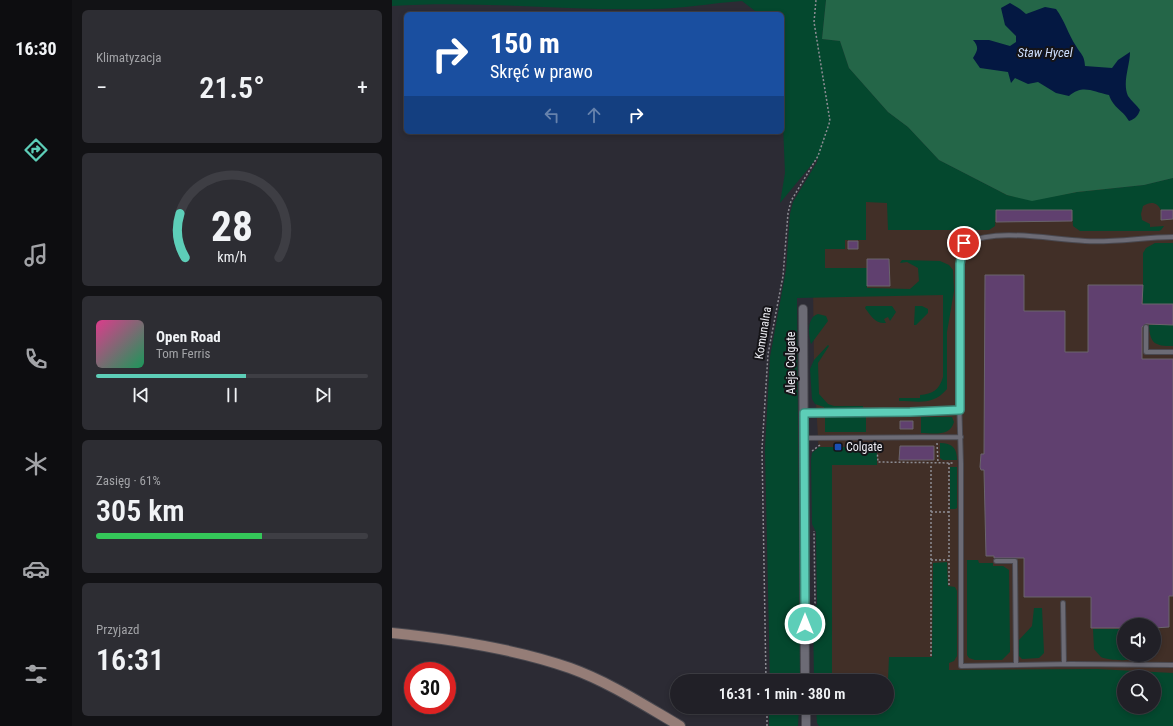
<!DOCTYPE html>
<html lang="pl">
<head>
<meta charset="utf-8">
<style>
  :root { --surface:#212027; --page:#2d2d33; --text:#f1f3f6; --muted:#a2a3a7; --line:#3e3e44; --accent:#5dceb8 }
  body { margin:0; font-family:"Roboto Condensed",sans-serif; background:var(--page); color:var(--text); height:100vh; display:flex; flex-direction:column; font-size:15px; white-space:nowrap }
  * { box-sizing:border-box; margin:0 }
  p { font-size:13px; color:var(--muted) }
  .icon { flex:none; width:22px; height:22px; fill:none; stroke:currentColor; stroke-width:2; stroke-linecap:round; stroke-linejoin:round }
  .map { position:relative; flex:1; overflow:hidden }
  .drawer { display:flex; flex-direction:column; gap:10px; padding:10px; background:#121215; width:320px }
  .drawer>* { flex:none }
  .top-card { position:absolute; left:12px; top:12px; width:380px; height:122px; border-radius:6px; box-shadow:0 2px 6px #0003,0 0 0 1px var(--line); background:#1a4fa0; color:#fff; overflow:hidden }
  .buttons { position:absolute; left:725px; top:618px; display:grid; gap:8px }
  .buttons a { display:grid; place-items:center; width:44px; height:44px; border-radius:50%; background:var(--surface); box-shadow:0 2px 6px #0003,0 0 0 1px var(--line); font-size:20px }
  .speed { position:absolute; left:12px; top:662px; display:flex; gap:8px; font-size:20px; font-weight:700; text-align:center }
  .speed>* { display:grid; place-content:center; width:52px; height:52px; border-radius:50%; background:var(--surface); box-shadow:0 2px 6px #0003,0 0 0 1px var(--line); line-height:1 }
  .speed .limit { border:6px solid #d22; background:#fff; color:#111 }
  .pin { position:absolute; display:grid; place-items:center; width:34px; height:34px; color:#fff; margin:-17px; border:2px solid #fff; border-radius:50%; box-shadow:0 1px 4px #0007 }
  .me { position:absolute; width:44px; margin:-22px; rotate:0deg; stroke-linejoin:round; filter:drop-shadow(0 0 3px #0008) }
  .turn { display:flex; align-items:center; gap:14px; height:84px; padding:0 20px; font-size:18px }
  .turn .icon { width:52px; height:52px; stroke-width:2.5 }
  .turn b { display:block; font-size:28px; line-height:34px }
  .lanes { display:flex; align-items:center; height:38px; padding:0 20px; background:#0003; justify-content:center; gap:20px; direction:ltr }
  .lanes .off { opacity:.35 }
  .big { font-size:30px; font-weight:600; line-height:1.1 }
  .drawer .card { flex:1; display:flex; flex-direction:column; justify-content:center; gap:6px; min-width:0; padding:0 14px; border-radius:6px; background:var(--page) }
  .drawer .dial { align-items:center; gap:0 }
  .dial svg { height:104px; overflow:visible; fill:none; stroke:var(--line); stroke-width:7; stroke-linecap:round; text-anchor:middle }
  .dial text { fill:var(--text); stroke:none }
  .song { display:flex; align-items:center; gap:12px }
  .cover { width:48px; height:48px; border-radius:6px; background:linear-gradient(135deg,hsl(330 70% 55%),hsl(150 70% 35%)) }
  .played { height:4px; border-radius:2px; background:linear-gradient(90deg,var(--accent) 55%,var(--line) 55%) }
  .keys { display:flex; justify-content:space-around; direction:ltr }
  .heat { display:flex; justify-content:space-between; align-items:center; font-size:22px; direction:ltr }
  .charge { height:6px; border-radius:3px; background:linear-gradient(90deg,#34c759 61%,var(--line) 0) }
  .trip { position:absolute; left:278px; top:674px; width:224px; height:40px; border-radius:20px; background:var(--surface); box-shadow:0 2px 6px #0003,0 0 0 1px var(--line); font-weight:600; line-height:40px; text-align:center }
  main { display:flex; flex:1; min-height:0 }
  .dock { display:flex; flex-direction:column; width:72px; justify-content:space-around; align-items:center; background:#0d0d10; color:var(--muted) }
  .dock .icon { width:28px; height:28px }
  .dock .active { color:var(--accent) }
  .dock b { font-size:18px; color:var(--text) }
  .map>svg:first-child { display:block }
  .industrial { fill:#412f27; fill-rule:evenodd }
  .green { fill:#04482e; fill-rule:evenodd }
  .forest { fill:#246648 }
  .water { fill:#041842 }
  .building { fill:#60406f; stroke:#6a646d }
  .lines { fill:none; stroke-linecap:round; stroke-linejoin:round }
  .lane-casing { stroke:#49484f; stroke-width:6 }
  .street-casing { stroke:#49484f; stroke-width:10 }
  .secondary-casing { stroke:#49484f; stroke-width:12 }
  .path { stroke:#8d8d94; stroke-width:1.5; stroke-dasharray:2 2; stroke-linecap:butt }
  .lane { stroke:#6c6b75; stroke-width:4 }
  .street { stroke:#6c6b75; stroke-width:8 }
  .secondary { stroke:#957d77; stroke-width:10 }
  .route-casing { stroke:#3c8678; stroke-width:10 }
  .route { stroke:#5dceb8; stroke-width:7 }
  .transit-dot { fill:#1a4fb4; stroke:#151418; stroke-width:1.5 }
  .labels { text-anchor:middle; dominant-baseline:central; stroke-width:4; stroke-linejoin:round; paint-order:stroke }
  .street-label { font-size:12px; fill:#ededf3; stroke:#151418 }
  .poi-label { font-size:12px; fill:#ededf3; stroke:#151418; text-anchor:start }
  .water-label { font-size:13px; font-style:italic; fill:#ccddfc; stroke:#151418 }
</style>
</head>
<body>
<main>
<nav class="dock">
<b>16:30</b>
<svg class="icon active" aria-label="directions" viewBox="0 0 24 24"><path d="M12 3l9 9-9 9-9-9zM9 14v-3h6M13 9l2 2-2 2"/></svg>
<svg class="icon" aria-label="music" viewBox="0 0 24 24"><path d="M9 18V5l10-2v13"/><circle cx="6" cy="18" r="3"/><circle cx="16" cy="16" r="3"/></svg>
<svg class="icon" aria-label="phone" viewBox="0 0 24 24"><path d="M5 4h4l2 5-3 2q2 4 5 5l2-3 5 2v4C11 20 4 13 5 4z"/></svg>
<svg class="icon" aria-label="climate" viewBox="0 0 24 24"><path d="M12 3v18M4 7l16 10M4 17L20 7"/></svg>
<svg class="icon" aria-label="car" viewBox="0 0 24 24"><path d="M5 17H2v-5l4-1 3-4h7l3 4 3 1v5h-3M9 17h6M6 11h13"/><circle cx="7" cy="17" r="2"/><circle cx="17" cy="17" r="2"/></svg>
<svg class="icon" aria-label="filters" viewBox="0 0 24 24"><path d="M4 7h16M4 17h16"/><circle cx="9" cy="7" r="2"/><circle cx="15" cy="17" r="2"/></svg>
</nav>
<section class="drawer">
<div class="card"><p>Klimatyzacja</p>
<div class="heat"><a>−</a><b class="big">21.5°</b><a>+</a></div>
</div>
<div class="card dial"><svg viewBox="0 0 100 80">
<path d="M14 69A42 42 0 1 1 86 69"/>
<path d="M14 69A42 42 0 0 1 10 35" stroke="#5dceb8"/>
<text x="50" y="56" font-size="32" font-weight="700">28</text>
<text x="50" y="72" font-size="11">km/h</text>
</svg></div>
<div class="card">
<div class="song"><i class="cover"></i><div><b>Open Road</b><p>Tom Ferris</p></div></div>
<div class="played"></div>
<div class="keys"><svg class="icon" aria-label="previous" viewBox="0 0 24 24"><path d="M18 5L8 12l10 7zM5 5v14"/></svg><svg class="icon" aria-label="pause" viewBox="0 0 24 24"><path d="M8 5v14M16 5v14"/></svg><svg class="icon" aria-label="next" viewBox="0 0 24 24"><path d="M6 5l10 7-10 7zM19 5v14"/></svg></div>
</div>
<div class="card"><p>Zasięg · 61%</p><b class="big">305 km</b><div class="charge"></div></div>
<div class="card"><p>Przyjazd</p><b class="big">16:31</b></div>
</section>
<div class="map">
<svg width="781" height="726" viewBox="0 0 781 726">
  <rect width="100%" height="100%" fill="#2c2b34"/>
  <path class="industrial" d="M781,187V726H444L495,707V681H431L428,474L422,366L420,196ZM732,625H762V655H732ZM732,677H762V707H732Z"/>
  <path class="green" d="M0,0H434L430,39L448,41L457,68L496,112L516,127L547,160L615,195L640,200L685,192L752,185L781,178V210H769C765,202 759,201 751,206L749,214L750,220L758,224V227L772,226L769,230L767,231H688L681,226L680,210H604L603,226L597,230H496L495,203L474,202V240H453V249H433V268H475V288L518,289L527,281L526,268L515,262L508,263L510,260L548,261L557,265L561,270L562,291L555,332V389C541,406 526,401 507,401V398H528V395C541,394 547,390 551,377V295L405,298L408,681H378L373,449L378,357L394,270L398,214L401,202L425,162L426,157L388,203L393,173L390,101V14H367L350,1C320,3 289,9 259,9C172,11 86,0 0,6Z
    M763,243H781V304H751V253L754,248Z
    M474,306H500L504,312L498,321L496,317L492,319L494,323C483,324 479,316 473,308Z
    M523,306H530L536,309V313L524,325H522Z
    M426,314L434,316L436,321L419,344C416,334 415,317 426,314Z
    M757,325H781V346C763,346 758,344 757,325Z
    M436,345L437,346L426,363L427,394L436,404L442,406H471V408L433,410L432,407L423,404L420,399L418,369L422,360Z
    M433,417H474V432H433Z
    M529,417H560L562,422C558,437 541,433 529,433Z
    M548,443C560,443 565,448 565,460H551L548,458Z
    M427,447H480L485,451V465H440V680L479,679L496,680L497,657H540L541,563L555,562L556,586L563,587L565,591V656L562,661L557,663V670L705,669L781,673V726H427L425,723L424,707H495V681H422L421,611L425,604L424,532L420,524L419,460L420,453ZM732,677H762V707H732Z
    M558,467H565V508L563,509H558Z
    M575,560H586L587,563H601V566H611L617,570L618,652L610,660H583L577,658L575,655Z
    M642,608H650L652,653L647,658L630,659L627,656V640L640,626Z
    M701,629H732V655H752C746,662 717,661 709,657L702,649Z
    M377,707H407L406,726H377Z"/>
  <path class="forest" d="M434,0H781V178L752,185L685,192L640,201L615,195L547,160L516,127L496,112L457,68L448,41L430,39Z"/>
  <path class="water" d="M618,3L628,9L634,14L653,7L664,9C673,21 676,34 684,46C689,55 692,54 693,66L720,68L726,60L738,52C738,66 730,82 736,96C739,101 745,105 748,110C746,116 743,119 737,121C730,109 722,109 717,95C701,92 691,84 677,96L664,93L646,82L636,84L623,78L619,83L616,72L588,68L581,58C586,50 587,47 581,40H597L618,46L624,42V36L613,25L609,8Z"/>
  <path class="building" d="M604,210H680V221L604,222Z
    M769,210H781V219L769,220Z
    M456,241H466V249H456Z
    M475,259H497L498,286H475Z
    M593,275H632V311H673V352H696V285H751L750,304H781V325L754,324L750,327V359H781V596H777V627L762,628V625H732V628H699V597H632V558H602V556H594L592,470H589L588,467L589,454H592Z
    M508,421H521V429H508Z
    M508,446H542V460H507Z"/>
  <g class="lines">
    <defs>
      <path id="lane" d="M781,237C752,237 722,243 693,241C653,239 610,228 572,243L569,264L567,398L569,463V666L679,664L781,665
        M754,327V352H781
        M412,413L518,412L567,410
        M412,438L569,437
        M604,561H623L624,665
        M671,603L672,664"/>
      <path id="street" d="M411,309L413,681
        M414,707V726"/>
      <path id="secondary" d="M0,633C58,639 124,649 178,668C217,682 252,705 288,726"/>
    </defs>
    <use href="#lane" class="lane-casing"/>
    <use href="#street" class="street-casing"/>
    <use href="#secondary" class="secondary-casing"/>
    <path class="path" d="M545,443L546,463
      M480,445L485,449L486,462L562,463
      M420,451L428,445
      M539,512H557
      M539,560H557
      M557,585V463
      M421,607L423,603L422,531
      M539,656V464
      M374,681L370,449L376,354L391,276L396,213L399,201L426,156L438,121L422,22L424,0
      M375,726V707"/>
    <use href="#lane" class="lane"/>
    <use href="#street" class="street"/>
    <use href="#secondary" class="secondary"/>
  </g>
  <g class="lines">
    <defs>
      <path id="route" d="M413,624L412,413L518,412L568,410V264L572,243"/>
    </defs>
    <use href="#route" class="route-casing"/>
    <use href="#route" class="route"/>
  </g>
  <rect class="transit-dot" x="442" y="443" width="8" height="8" rx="2"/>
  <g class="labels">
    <g class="street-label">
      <text transform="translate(371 333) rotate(-81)">Komunalna</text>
      <text transform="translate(399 363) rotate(-90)">Aleja Colgate</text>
    </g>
    <g class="poi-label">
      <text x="454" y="447">Colgate</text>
    </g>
    <g class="water-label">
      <text x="653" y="52">Staw Hycel</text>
    </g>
  </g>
</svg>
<div class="buttons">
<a><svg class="icon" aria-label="sound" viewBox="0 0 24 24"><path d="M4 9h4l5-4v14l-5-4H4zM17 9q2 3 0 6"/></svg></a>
<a><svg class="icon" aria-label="search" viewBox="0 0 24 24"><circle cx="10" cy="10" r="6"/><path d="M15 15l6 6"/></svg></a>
</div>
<div class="speed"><div class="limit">30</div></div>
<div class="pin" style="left:572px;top:243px;background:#d93025"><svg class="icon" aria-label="arrive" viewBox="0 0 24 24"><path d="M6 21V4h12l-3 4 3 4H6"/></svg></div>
<svg class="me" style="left:413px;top:624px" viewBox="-20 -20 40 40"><circle r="17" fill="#5dceb8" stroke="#fff" stroke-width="3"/><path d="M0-11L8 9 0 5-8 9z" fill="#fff"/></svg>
<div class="trip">16:31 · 1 min · 380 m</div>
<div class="top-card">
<div class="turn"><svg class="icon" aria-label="right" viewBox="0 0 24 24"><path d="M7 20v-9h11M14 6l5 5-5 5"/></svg><div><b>150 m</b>Skręć w prawo</div></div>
<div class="lanes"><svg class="icon off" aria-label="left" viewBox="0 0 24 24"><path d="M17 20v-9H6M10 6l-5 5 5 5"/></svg><svg class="icon off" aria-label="ahead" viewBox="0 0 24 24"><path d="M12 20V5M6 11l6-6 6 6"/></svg><svg class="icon" aria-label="right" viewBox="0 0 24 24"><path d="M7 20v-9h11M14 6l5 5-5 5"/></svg></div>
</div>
</div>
</main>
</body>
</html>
